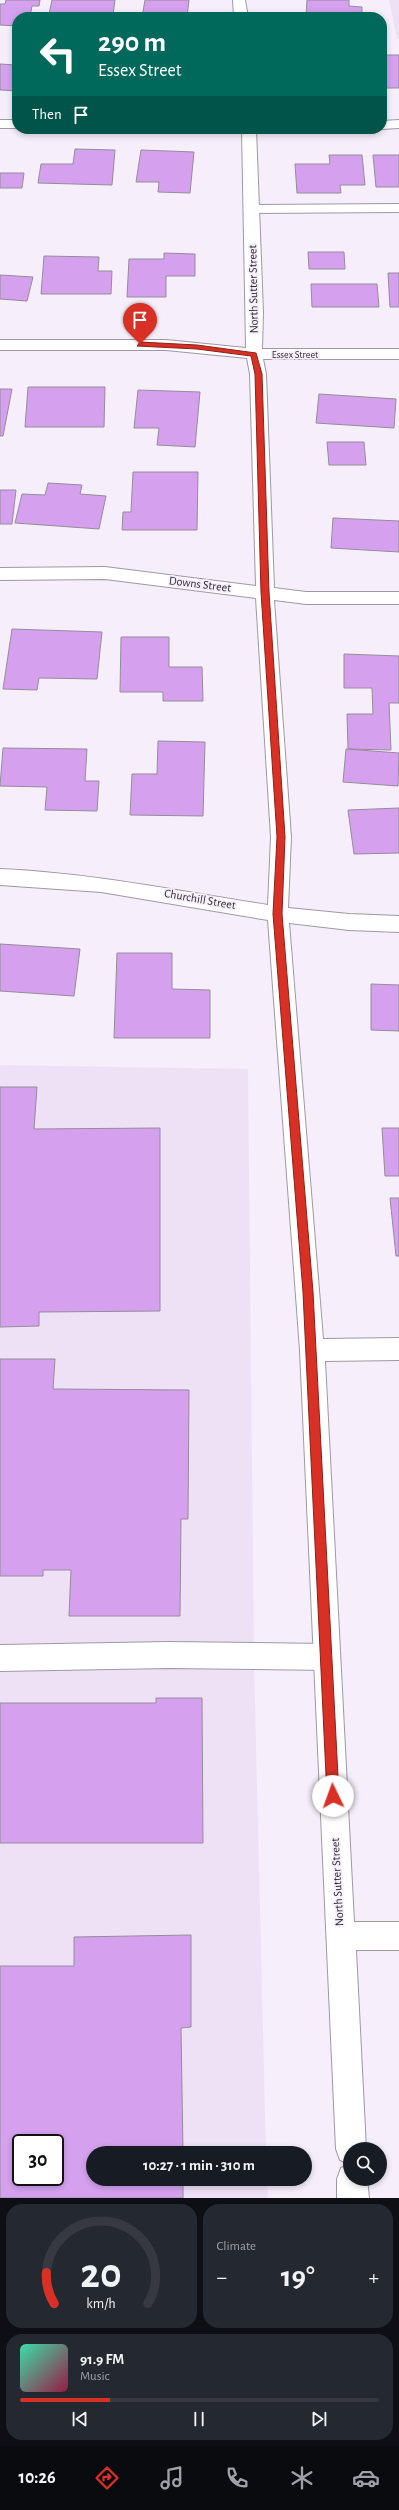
<!DOCTYPE html>
<html lang="en">
<head>
<meta charset="utf-8">
<style>
  :root { --surface:#171b24; --page:#242831; --text:#f1f3f6; --muted:#9ea1a6; --line:#363941; --accent:#d93025 }
  body { margin:0; font-family:"Alegreya Sans",sans-serif; background:var(--page); color:var(--text); height:100vh; display:flex; flex-direction:column; font-size:15px; white-space:nowrap }
  * { box-sizing:border-box; margin:0 }
  p { font-size:13px; color:var(--muted) }
  .icon { flex:none; width:22px; height:22px; fill:none; stroke:currentColor; stroke-width:2; stroke-linecap:round; stroke-linejoin:round }
  .map { position:relative; height:2198px; overflow:hidden }
  .sheet { display:flex; flex-direction:column; gap:6px; padding:6px; background:#0d0f14; flex:1 }
  .sheet>* { flex:none }
  .top-card { position:absolute; left:12px; top:12px; width:375px; height:122px; border-radius:16px; box-shadow:0 2px 6px #0003; background:#00695c; color:#fff; overflow:hidden }
  .tools { position:absolute; left:343px; top:2142px; display:grid; gap:8px }
  .tools a { display:grid; place-items:center; width:44px; height:44px; border-radius:50%; background:var(--surface); box-shadow:0 2px 6px #0003; font-size:20px }
  .speed { position:absolute; left:12px; top:2134px; display:flex; gap:8px; font-size:20px; font-weight:700; text-align:center }
  .speed>* { display:grid; place-content:center; width:52px; height:52px; border-radius:50%; background:var(--surface); box-shadow:0 2px 6px #0003; line-height:1 }
  .speed .limit { border:2px solid #111; border-radius:6px; background:#fff; color:#111 }
  .pin { position:absolute; display:grid; place-items:center; width:34px; height:34px; color:#fff; margin:-41px -17px; border-radius:50% 50% 50% 0; rotate:-45deg; box-shadow:0 0 4px #0007 }
  .pin .icon { rotate:45deg }
  .me { position:absolute; width:44px; margin:-22px; rotate:357deg; stroke-linejoin:round; filter:drop-shadow(0 0 3px #0008) }
  .turn { display:flex; align-items:center; gap:14px; height:84px; padding:0 20px; font-size:18px }
  .turn .icon { width:52px; height:52px; stroke-width:2.5 }
  .turn b { display:block; font-size:28px; line-height:34px }
  .then { display:flex; align-items:center; height:38px; padding:0 20px; background:#0003; gap:8px; font-size:15px }
  .big { font-size:30px; font-weight:600; line-height:1.1 }
  .sheet .card { flex:1; display:flex; flex-direction:column; justify-content:center; gap:6px; min-width:0; padding:0 14px; border-radius:16px; background:var(--page) }
  .sheet .dial { align-items:center; gap:0 }
  .dial svg { height:104px; overflow:visible; fill:none; stroke:var(--line); stroke-width:7; stroke-linecap:round; text-anchor:middle }
  .dial text { fill:var(--text); stroke:none }
  .song { display:flex; align-items:center; gap:12px }
  .cover { width:48px; height:48px; border-radius:6px; background:linear-gradient(135deg,hsl(160 70% 55%),hsl(340 70% 35%)) }
  .played { height:4px; border-radius:2px; background:linear-gradient(90deg,var(--accent) 25%,var(--line) 25%) }
  .keys { display:flex; justify-content:space-around; direction:ltr }
  .heat { display:flex; justify-content:space-between; align-items:center; font-size:22px; direction:ltr }
  .sheet .tiles { flex:1; display:grid; gap:6px; grid-template-columns:1fr 1fr }
  .card:last-child { grid-column:span 2 }
  .trip { position:absolute; left:86px; top:2146px; width:226px; height:40px; border-radius:20px; background:var(--surface); box-shadow:0 2px 6px #0003; font-weight:600; line-height:40px; text-align:center }
  .tabs { display:flex; height:64px; justify-content:space-around; align-items:center; background:#090b0e; color:var(--muted) }
  .tabs .icon { width:28px; height:28px }
  .tabs .selected { color:var(--accent) }
  .tabs b { font-size:18px; color:var(--text) }
  .map>svg:first-child { display:block }
  .built { fill:#eee1f5; fill-rule:evenodd }
  .building { fill:#d5a1ef; stroke:#948c98; fill-rule:evenodd }
  .lines { fill:none; stroke-linecap:round; stroke-linejoin:round }
  .service-casing { stroke:#9f98a4; stroke-width:2 }
  .minor-casing { stroke:#9f98a4; stroke-width:2 }
  .service { fill:#fff; fill-rule:evenodd }
  .minor { fill:#fff; fill-rule:evenodd }
  .route { fill:#d93025; stroke:#8d1f18 }
  .labels { text-anchor:middle; dominant-baseline:central; stroke-width:3.5; stroke-linejoin:round; paint-order:stroke }
  .far-street-label { font-size:10px; fill:#2f2c30; stroke:#f6eefb }
  .street-label { font-size:12px; fill:#2f2c30; stroke:#f6eefb }
</style>
</head>
<body>
<div class="map">
<svg width="399" height="2198" viewBox="0 0 399 2198">
  <rect width="100%" height="100%" fill="#f6eefb"/>
  <path class="built" d="M389,0H399V39H397Z
    M0,1065L248,1069L254,1663L266,2153H93V2179H267L268,2198H0ZM21,2143H55V2177H21Z"/>
  <path class="building" d="M6,0H40L39,6H32L30,17H17V26L0,25V4H5Z
    M52,0H115L113,15L73,17V15L49,14Z
    M145,0H189L187,17H142Z
    M307,0H349V6L362,7V16L306,17Z
    M382,55H399V88H382Z
    M0,64L16,65L17,91L0,90Z
    M75,149L115,150L112,185L38,183L41,164H73Z
    M141,150L194,152L190,193L158,192L159,182H136Z
    M329,155H362L365,185H340L341,193H297L295,164H330Z
    M373,155H399V187H376Z
    M0,173H24L22,188H0Z
    M308,252H344L345,269H309Z
    M164,253L195,254V276H166V297H127L129,259H164Z
    M44,256L99,257L98,271H112L111,294H41Z
    M388,273H399V307H390Z
    M0,275L33,277L27,301L0,299Z
    M311,284H377L379,307H312Z
    M28,387H105L104,427H25Z
    M0,389H12L3,436H0Z
    M138,390L200,392L195,447L157,445L159,428H134Z
    M319,394L396,399L394,428L316,423Z
    M327,442H364L366,465H329Z
    M133,472H198L197,530H122L123,512H131Z
    M48,483L82,485L80,494L106,496L99,529L15,523L22,494L45,495Z
    M0,490H16L12,524H0Z
    M333,518L399,521V552L331,548Z
    M12,629L102,632L97,679L39,678L37,690L3,689Z
    M121,637H169V667H202L203,701H163V692H120Z
    M344,654L399,656V703H389L391,750L348,749L347,714H373L372,688H344Z
    M158,741L205,742L203,816L130,815L132,774H157Z
    M3,748L87,749L85,781H99L97,811L45,810L47,787L0,786Z
    M346,749L399,753L398,786L343,782Z
    M399,808V853L354,854L348,810Z
    M0,944L80,949L74,996L0,991Z
    M117,953H172V989L210,990V1038H114Z
    M371,984L399,985V1031L371,1030Z
    M0,1087H37L34,1129L160,1128V1311L39,1312V1326L0,1327Z
    M382,1128H399V1176H385Z
    M390,1198H399V1256H396Z
    M0,1359H55L53,1389L189,1390L188,1519H181L180,1616H69L71,1570H43V1576H0Z
    M156,1698H202L203,1843H0V1703H156Z
    M191,1935V2027L181,2028L183,2153H93V2179H183V2198H0V1966H74V1937ZM21,2143H55V2177H21Z"/>
  <g class="lines">
    <defs>
      <path id="service" d="M399,204V212L252,213L245,209L252,205Z
        M168,1642L327,1644L336,1648L340,1657L336,1666L327,1670L168,1668L0,1671V1645Z"/>
      <path id="minor" d="M233,0H245L248,17H234Z
        M0,120H17V128H0Z
        M399,120V128L382,129H381L382,121Z
        M242,129H256L263,312L262,349H399V359H263L266,374L274,588L306,592H399V604H306L274,600L291,837L288,908L349,914L399,916V932L349,930L289,923L323,1339L399,1338V1360L325,1361L354,1922H399V1950H356L366,2149H350V2164L340,2160L336,2149L300,1350L268,920L101,892L0,885V869C91,873 178,891 268,905L271,837L256,598L105,579L0,580V568L105,567L256,586L250,374L247,358L166,350H0V340H166L246,348Z
        M350,2164V2179H367L369,2198H337V2179L341,2168Z"/>
    </defs>
    <use href="#service" class="service-casing"/>
    <use href="#minor" class="minor-casing"/>
    <use href="#service" class="service"/>
    <use href="#minor" class="minor"/>
  </g>
  <path class="route" d="M140,342L197,345L256,353L262,374L269,592L285,837L282,914L313,1292L339,1796L333,1802L327,1796L303,1292L273,914L277,837L261,592L255,374L251,356L197,349L137,346Z"/>
  <g class="labels">
    <g class="far-street-label">
      <text x="295" y="355">Essex Street</text>
    </g>
    <g class="street-label">
      <text transform="translate(253 289) rotate(-91)">North Sutter Street</text>
      <text transform="translate(200 584) rotate(7)">Downs Street</text>
      <text transform="translate(200 899) rotate(10)">Churchill Street</text>
      <text transform="translate(337 1882) rotate(-93)">North Sutter Street</text>
    </g>
  </g>
</svg>
<div class="tools">
<a><svg class="icon" aria-label="search" viewBox="0 0 24 24"><circle cx="10" cy="10" r="6"/><path d="M15 15l6 6"/></svg></a>
</div>
<div class="speed"><div class="limit">30</div></div>
<div class="pin" style="left:140px;top:344px;background:#d93025"><svg class="icon" aria-label="arrive" viewBox="0 0 24 24"><path d="M6 21V4h12l-3 4 3 4H6"/></svg></div>
<svg class="me" style="left:333px;top:1796px" viewBox="-20 -20 40 40"><circle r="19" fill="#fff"/><path d="M0-13L10 11 0 6-10 11z" fill="#d93025"/></svg>
<div class="trip">10:27 · 1 min · 310 m</div>
<div class="top-card">
<div class="turn"><svg class="icon" aria-label="left" viewBox="0 0 24 24"><path d="M17 20v-9H6M10 6l-5 5 5 5"/></svg><div><b>290 m</b>Essex Street</div></div>
<div class="then">Then<svg class="icon" aria-label="arrive" viewBox="0 0 24 24"><path d="M6 21V4h12l-3 4 3 4H6"/></svg></div>
</div>
</div>
<section class="sheet">
<div class="tiles">
<div class="card dial"><svg viewBox="0 0 100 80">
<path d="M14 69A42 42 0 1 1 86 69"/>
<path d="M14 69A42 42 0 0 1 8 45" stroke="#d93025"/>
<text x="50" y="56" font-size="32" font-weight="700">20</text>
<text x="50" y="72" font-size="11">km/h</text>
</svg></div>
<div class="card"><p>Climate</p>
<div class="heat"><a>−</a><b class="big">19°</b><a>+</a></div>
</div>
<div class="card">
<div class="song"><i class="cover"></i><div><b>91.9 FM</b><p>Music</p></div></div>
<div class="played"></div>
<div class="keys"><svg class="icon" aria-label="previous" viewBox="0 0 24 24"><path d="M18 5L8 12l10 7zM5 5v14"/></svg><svg class="icon" aria-label="pause" viewBox="0 0 24 24"><path d="M8 5v14M16 5v14"/></svg><svg class="icon" aria-label="next" viewBox="0 0 24 24"><path d="M6 5l10 7-10 7zM19 5v14"/></svg></div>
</div>
</div>
</section>
<nav class="tabs">
<b>10:26</b>
<svg class="icon selected" aria-label="directions" viewBox="0 0 24 24"><path d="M12 3l9 9-9 9-9-9zM9 14v-3h6M13 9l2 2-2 2"/></svg>
<svg class="icon" aria-label="music" viewBox="0 0 24 24"><path d="M9 18V5l10-2v13"/><circle cx="6" cy="18" r="3"/><circle cx="16" cy="16" r="3"/></svg>
<svg class="icon" aria-label="phone" viewBox="0 0 24 24"><path d="M5 4h4l2 5-3 2q2 4 5 5l2-3 5 2v4C11 20 4 13 5 4z"/></svg>
<svg class="icon" aria-label="climate" viewBox="0 0 24 24"><path d="M12 3v18M4 7l16 10M4 17L20 7"/></svg>
<svg class="icon" aria-label="car" viewBox="0 0 24 24"><path d="M5 17H2v-5l4-1 3-4h7l3 4 3 1v5h-3M9 17h6M6 11h13"/><circle cx="7" cy="17" r="2"/><circle cx="17" cy="17" r="2"/></svg>
</nav>
</body>
</html>
